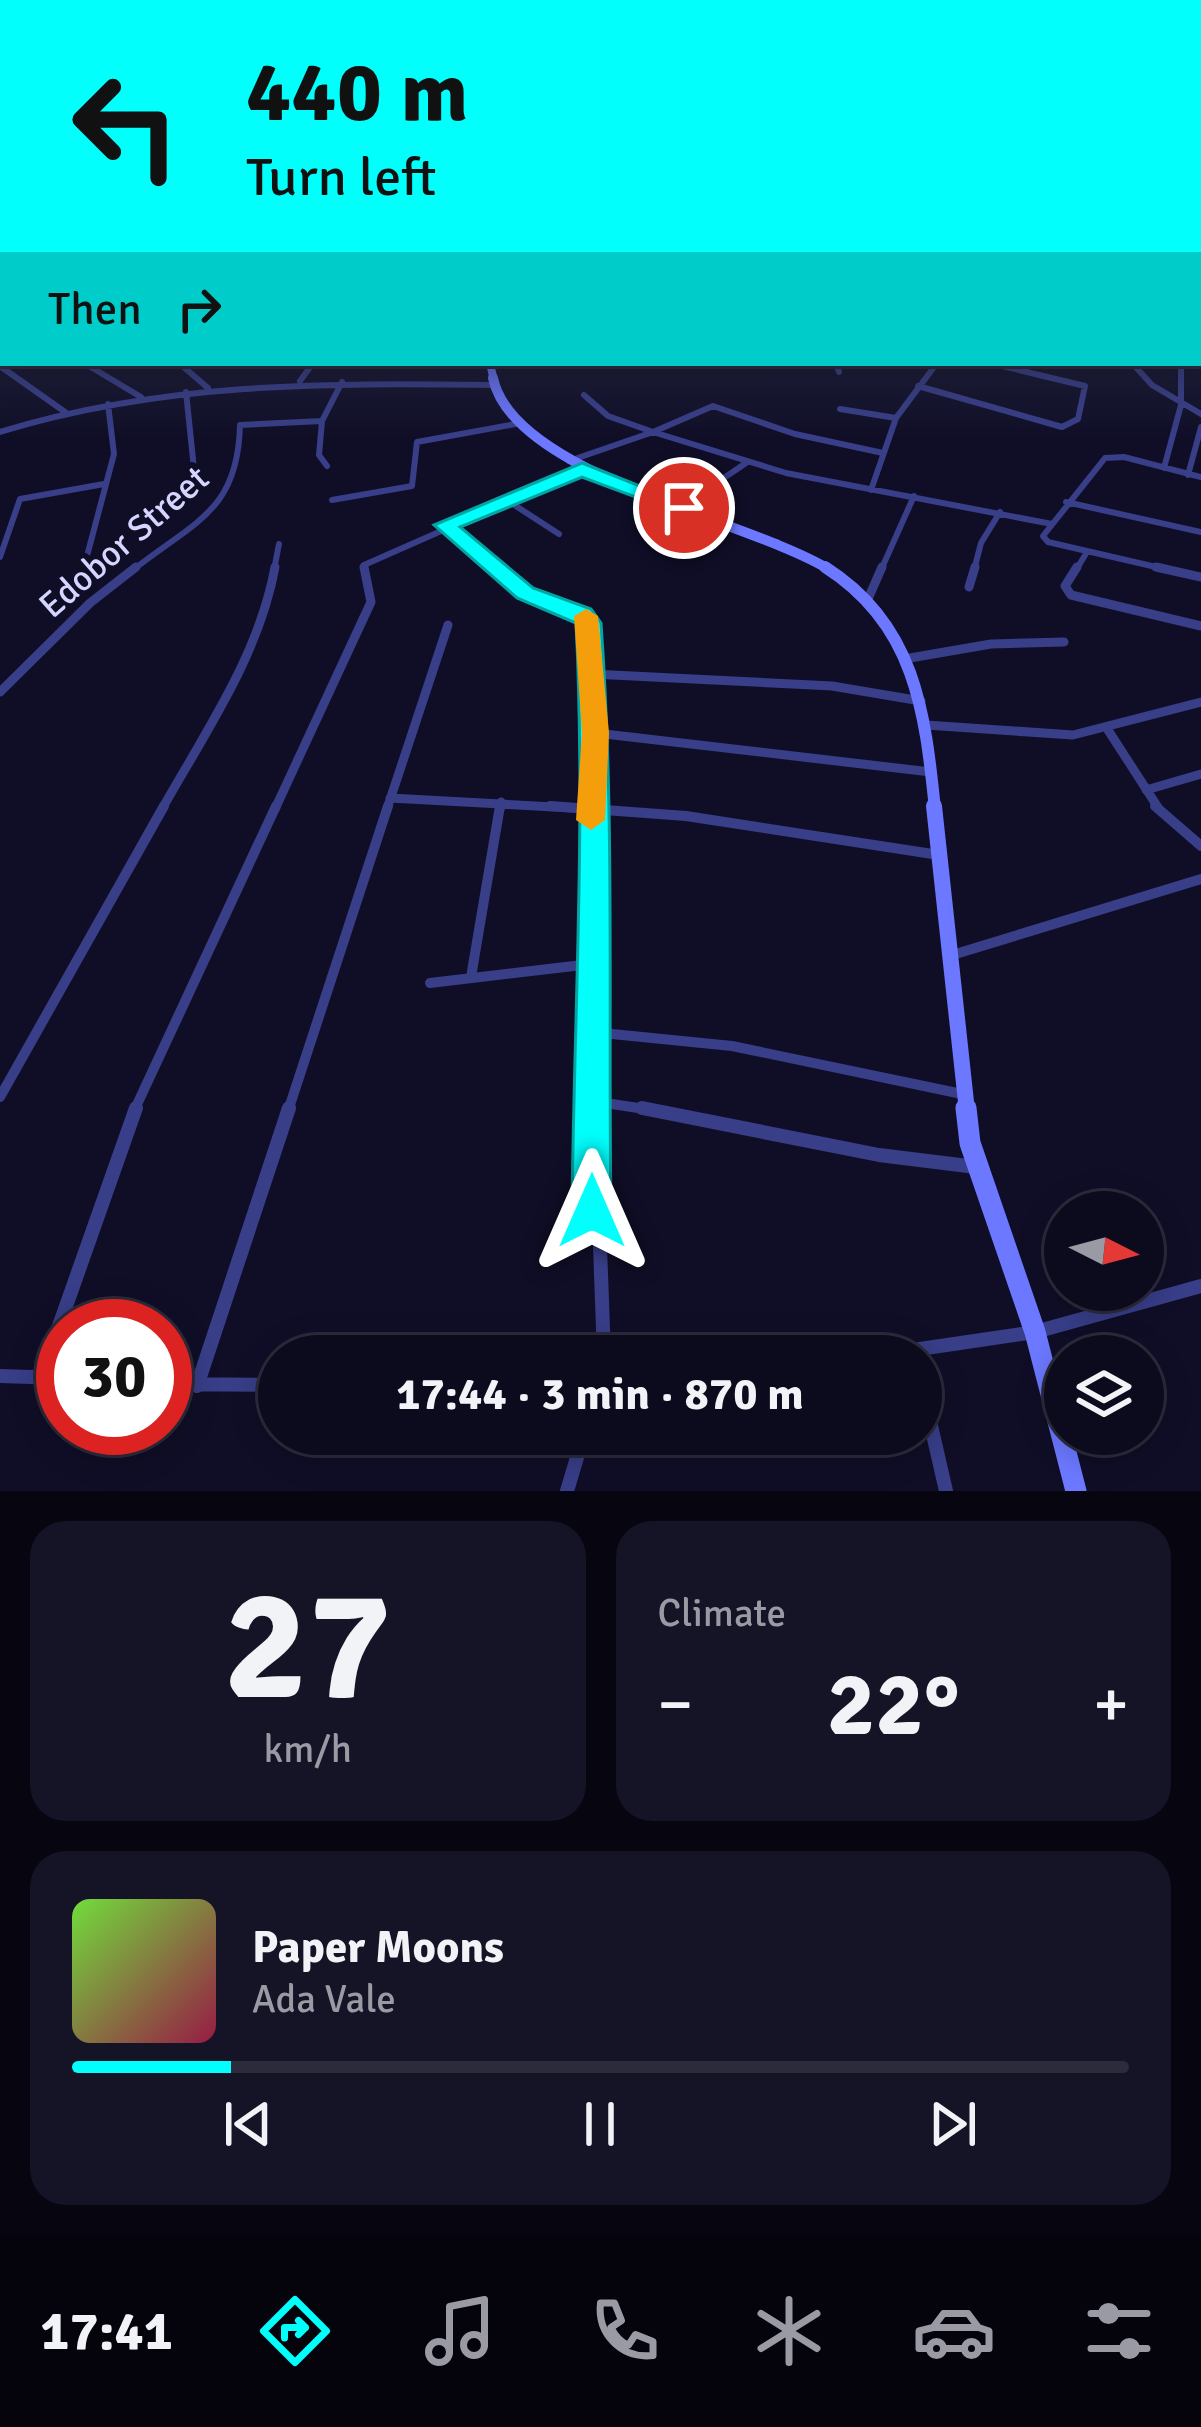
<!DOCTYPE html>
<html lang="en">
<head>
<meta charset="utf-8">
<style>
  :root { --surface:#0c0a1d; --page:#151326; --text:#f1f3f6; --muted:#9a9aa4; --line:#2c2b3b; --accent:#01fffc }
  body { margin:0; font-family:Signika,sans-serif; background:var(--page); color:var(--text); height:100vh; display:flex; flex-direction:column; font-size:45px; white-space:nowrap }
  * { box-sizing:border-box; margin:0 }
  p { font-size:39px; color:var(--muted) }
  .icon { flex:none; width:66px; height:66px; fill:none; stroke:currentColor; stroke-width:2; stroke-linecap:round; stroke-linejoin:round }
  .map { position:relative; height:1491px; overflow:hidden }
  .drawer { display:flex; flex-direction:column; gap:30px; padding:30px; background:#070610; flex:1 }
  .drawer>* { flex:none }
  .guide { position:absolute; left:0px; top:0px; width:1203px; height:366px; box-shadow:0 6px 30px #0003,0 0 0 3px var(--line); background:#01fffc; color:#111; overflow:hidden }
  .needle { width:78px; rotate:96deg }
  .controls { position:absolute; left:1044px; top:1191px; display:grid; gap:24px }
  .controls a { display:grid; place-items:center; width:120px; height:120px; border-radius:50%; background:var(--surface); box-shadow:0 6px 30px #0003,0 0 0 3px var(--line); font-size:60px }
  .speed { position:absolute; left:36px; top:1299px; display:flex; gap:24px; font-size:60px; font-weight:700; text-align:center }
  .speed>* { display:grid; place-content:center; width:156px; height:156px; border-radius:50%; background:var(--surface); box-shadow:0 6px 30px #0003,0 0 0 3px var(--line); line-height:1 }
  .speed .limit { border:18px solid #d22; background:#fff; color:#111 }
  .pin { position:absolute; display:grid; place-items:center; width:102px; height:102px; color:#fff; margin:-51px; border:6px solid #fff; border-radius:50%; box-shadow:0 3px 12px #0007 }
  .me { position:absolute; width:132px; margin:-66px; rotate:0deg; stroke-linejoin:round; filter:drop-shadow(0 0 9px #0008) }
  .turn { display:flex; align-items:center; gap:42px; height:252px; padding:0 48px; font-size:54px }
  .turn .icon { width:156px; height:156px; stroke-width:2.5 }
  .turn b { display:block; font-size:84px; line-height:102px }
  .then { display:flex; align-items:center; height:114px; padding:0 48px; background:#0003; gap:24px; font-size:45px }
  .big { font-size:90px; font-weight:700; line-height:1.1 }
  .drawer .widget { flex:1; display:flex; flex-direction:column; justify-content:center; gap:18px; min-width:0; padding:0 42px; border-radius:36px; background:var(--page) }
  .drawer .dial { align-items:center; gap:0 }
  .dial b { font-size:156px; line-height:1 }
  .song { display:flex; align-items:center; gap:36px }
  .cover { width:144px; height:144px; border-radius:18px; background:linear-gradient(135deg,hsl(100 70% 55%),hsl(340 70% 35%)) }
  .played { height:12px; border-radius:6px; background:linear-gradient(90deg,var(--accent) 15%,var(--line) 15%) }
  .keys { display:flex; justify-content:space-around; direction:ltr }
  .heat { display:flex; justify-content:space-between; align-items:center; font-size:66px; direction:ltr }
  .drawer .tiles { flex:1; display:grid; gap:30px; grid-template-columns:1fr 1fr }
  .widget:last-child { grid-column:span 2 }
  .trip { position:absolute; left:258px; top:1335px; width:684px; height:120px; border-radius:60px; background:var(--surface); box-shadow:0 6px 30px #0003,0 0 0 3px var(--line); font-weight:700; line-height:120px; text-align:center }
  .tabs { display:flex; height:192px; justify-content:space-around; align-items:center; background:#05040c; color:var(--muted) }
  .tabs .icon { width:84px; height:84px }
  .tabs .current { color:var(--accent) }
  .tabs b { font-size:54px; color:var(--text) }
  .map>svg:first-child { display:block }
  .lines { fill:none; stroke-linecap:round; stroke-linejoin:round }
  .street-far3 { stroke:#383e88; stroke-width:6 }
  .street-far2 { stroke:#383e88; stroke-width:9 }
  .street-far1 { stroke:#383e88; stroke-width:10 }
  .street { stroke:#383e88; stroke-width:14 }
  .secondary-far4 { stroke:#6c78ff; stroke-width:8 }
  .secondary-far3 { stroke:#6c78ff; stroke-width:10 }
  .secondary-far2 { stroke:#6c78ff; stroke-width:12 }
  .secondary-far1 { stroke:#6c78ff; stroke-width:16 }
  .secondary { stroke:#6c78ff; stroke-width:21 }
  .route { fill:#01fffc; stroke:#01a6a4; stroke-width:3 }
  .slow { fill:#f59e0b }
  .labels { text-anchor:middle; dominant-baseline:central; stroke-width:12; stroke-linejoin:round; paint-order:stroke }
  .street-label { font-size:36px; fill:#d5d5ff; stroke:#100e27 }
</style>
</head>
<body>
<div class="map">
<svg width="1201" height="1491" viewBox="0 0 1201 1491">
  <rect width="100%" height="100%" fill="#100e27"/>
  <g class="lines">
    <path class="street-far3" d="M84,363L141,397
      M179,363L208,388
      M616,363H759
      M836,363L839,372
      M1132,363L1152,385L1201,414
      M0,366L65,412
      M300,381L313,363
      M918,386L1062,427L1078,419L1085,386L990,363
      M584,395L608,416L653,432L713,406L795,434L883,453
      M840,409L896,418
      M0,432C162,382 324,383 492,385
      M569,461L653,432L786,473L1052,524
      M327,466L319,455L322,421L342,382
      M1164,468L1181,405V366
      M1188,475L1201,427
      M712,486L746,463
      M179,488L194,469L186,392
      M871,490L896,418L937,363
      M505,499L559,534
      M332,500L412,486L417,442L521,423
      M1066,502L1201,532
      M445,525L498,570
      M87,556L114,454L108,404
      M0,557L20,499L104,484
      M133,570C195,521 238,511 240,425L322,421
      M274,570L279,544
      M365,570L364,565L582,469
      M881,570L914,496
      M974,570L981,543L1000,512
      M1076,570L1087,552
      M1169,570L1048,542L1043,536L1105,458L1124,457L1201,477"/>
    <path class="street-far2" d="M494,567L525,593L583,614L589,623L595,809
      M1077,567L1065,586L1071,595L1201,626
      M1156,567L1201,577
      M969,587L975,567
      M868,599L882,567
      M910,658L991,644L1064,642
      M592,674L832,686L921,701
      M0,692L90,603L136,567
      M926,725L1073,735L1201,702
      M1108,730L1159,809
      M596,733L931,772
      M1146,790L1201,774
      M390,798L590,809
      M162,809C206,731 259,655 275,567
      M275,809L371,602L364,567
      M387,809L448,625
      M500,809L501,802"/>
    <path class="street-far1" d="M550,806L686,816L939,855
      M1155,806L1201,846
      M949,956L1201,879
      M471,977L500,806
      M430,983L591,964
      M592,1032L732,1046L962,1094
      M0,1097L164,806
      M592,1101L658,1111
      M134,1111L276,806
      M288,1111L388,806
      M595,1111V806"/>
    <path class="street" d="M595,1108L604,1356
      M642,1108L879,1155L976,1167
      M872,1356L1035,1332L1201,1286
      M0,1376L63,1378
      M41,1377L136,1108
      M921,1382L946,1491
      M165,1384L279,1385
      M197,1386L289,1108
      M567,1491L584,1434"/>
    <path class="secondary-far4" d="M490,363L494,381"/>
    <path class="secondary-far3" d="M493,378C513,475 749,520 830,570"/>
    <path class="secondary-far2" d="M825,567C915,624 925,711 935,809"/>
    <path class="secondary-far1" d="M934,806L967,1111"/>
    <path class="secondary" d="M966,1108L970,1143L1035,1332L1076,1491"/>
  </g>
  <linearGradient id="sky" x2="0" y2="1"><stop stop-color="#090815"/><stop offset="0.53" stop-color="#313652"/><stop offset="1" stop-color="#313652" stop-opacity="0"/></linearGradient>
  <rect width="1201" height="438" fill="url(#sky)"/>
  <path class="route" d="M582,463L695,508L676,512L582,477L460,527L533,588L591,609L601,623C615,818 608,1016 611,1211L606,1224L592,1230L578,1224L572,1211C574,1016 586,818 576,623L517,598L434,525Z"/>
  <path class="slow" d="M586,609L598,616L609,733L605,820L591,830L576,820L582,733L574,616Z"/>
  <g class="labels">
    <g class="street-label">
      <text transform="translate(124 542) rotate(-41)">Edobor Street</text>
    </g>
  </g>
</svg>
<div class="controls">
<a><svg class="needle" viewBox="-14 -14 28 28"><path d="M0-13l5 13h-10z" fill="#e53935"/><path d="M0 13l5-13h-10z" fill="#9a9aa4"/></svg></a>
<a><svg class="icon" aria-label="layers" viewBox="0 0 24 24"><path d="M12 4l9 5-9 5-9-5zM3 14l9 5 9-5"/></svg></a>
</div>
<div class="speed"><div class="limit">30</div></div>
<div class="pin" style="left:684px;top:508px;background:#d93025"><svg class="icon" aria-label="arrive" viewBox="0 0 24 24"><path d="M6 21V4h12l-3 4 3 4H6"/></svg></div>
<svg class="me" style="left:592px;top:1211px" viewBox="-20 -20 40 40"><path d="M0-17L14 15 0 8-14 15z" fill="#01fffc" stroke="#fff" stroke-width="4"/></svg>
<div class="trip">17:44 · 3 min · 870 m</div>
<div class="guide">
<div class="turn"><svg class="icon" aria-label="left" viewBox="0 0 24 24"><path d="M17 20v-9H6M10 6l-5 5 5 5"/></svg><div><b>440 m</b>Turn left</div></div>
<div class="then">Then<svg class="icon" aria-label="right" viewBox="0 0 24 24"><path d="M7 20v-9h11M14 6l5 5-5 5"/></svg></div>
</div>
</div>
<section class="drawer">
<div class="tiles">
<div class="widget dial"><b>27</b><p>km/h</p></div>
<div class="widget"><p>Climate</p>
<div class="heat"><a>−</a><b class="big">22°</b><a>+</a></div>
</div>
<div class="widget">
<div class="song"><i class="cover"></i><div><b>Paper Moons</b><p>Ada Vale</p></div></div>
<div class="played"></div>
<div class="keys"><svg class="icon" aria-label="previous" viewBox="0 0 24 24"><path d="M18 5L8 12l10 7zM5 5v14"/></svg><svg class="icon" aria-label="pause" viewBox="0 0 24 24"><path d="M8 5v14M16 5v14"/></svg><svg class="icon" aria-label="next" viewBox="0 0 24 24"><path d="M6 5l10 7-10 7zM19 5v14"/></svg></div>
</div>
</div>
</section>
<nav class="tabs">
<b>17:41</b>
<svg class="icon current" aria-label="directions" viewBox="0 0 24 24"><path d="M12 3l9 9-9 9-9-9zM9 14v-3h6M13 9l2 2-2 2"/></svg>
<svg class="icon" aria-label="music" viewBox="0 0 24 24"><path d="M9 18V5l10-2v13"/><circle cx="6" cy="18" r="3"/><circle cx="16" cy="16" r="3"/></svg>
<svg class="icon" aria-label="phone" viewBox="0 0 24 24"><path d="M5 4h4l2 5-3 2q2 4 5 5l2-3 5 2v4C11 20 4 13 5 4z"/></svg>
<svg class="icon" aria-label="climate" viewBox="0 0 24 24"><path d="M12 3v18M4 7l16 10M4 17L20 7"/></svg>
<svg class="icon" aria-label="car" viewBox="0 0 24 24"><path d="M5 17H2v-5l4-1 3-4h7l3 4 3 1v5h-3M9 17h6M6 11h13"/><circle cx="7" cy="17" r="2"/><circle cx="17" cy="17" r="2"/></svg>
<svg class="icon" aria-label="filters" viewBox="0 0 24 24"><path d="M4 7h16M4 17h16"/><circle cx="9" cy="7" r="2"/><circle cx="15" cy="17" r="2"/></svg>
</nav>
</body>
</html>
